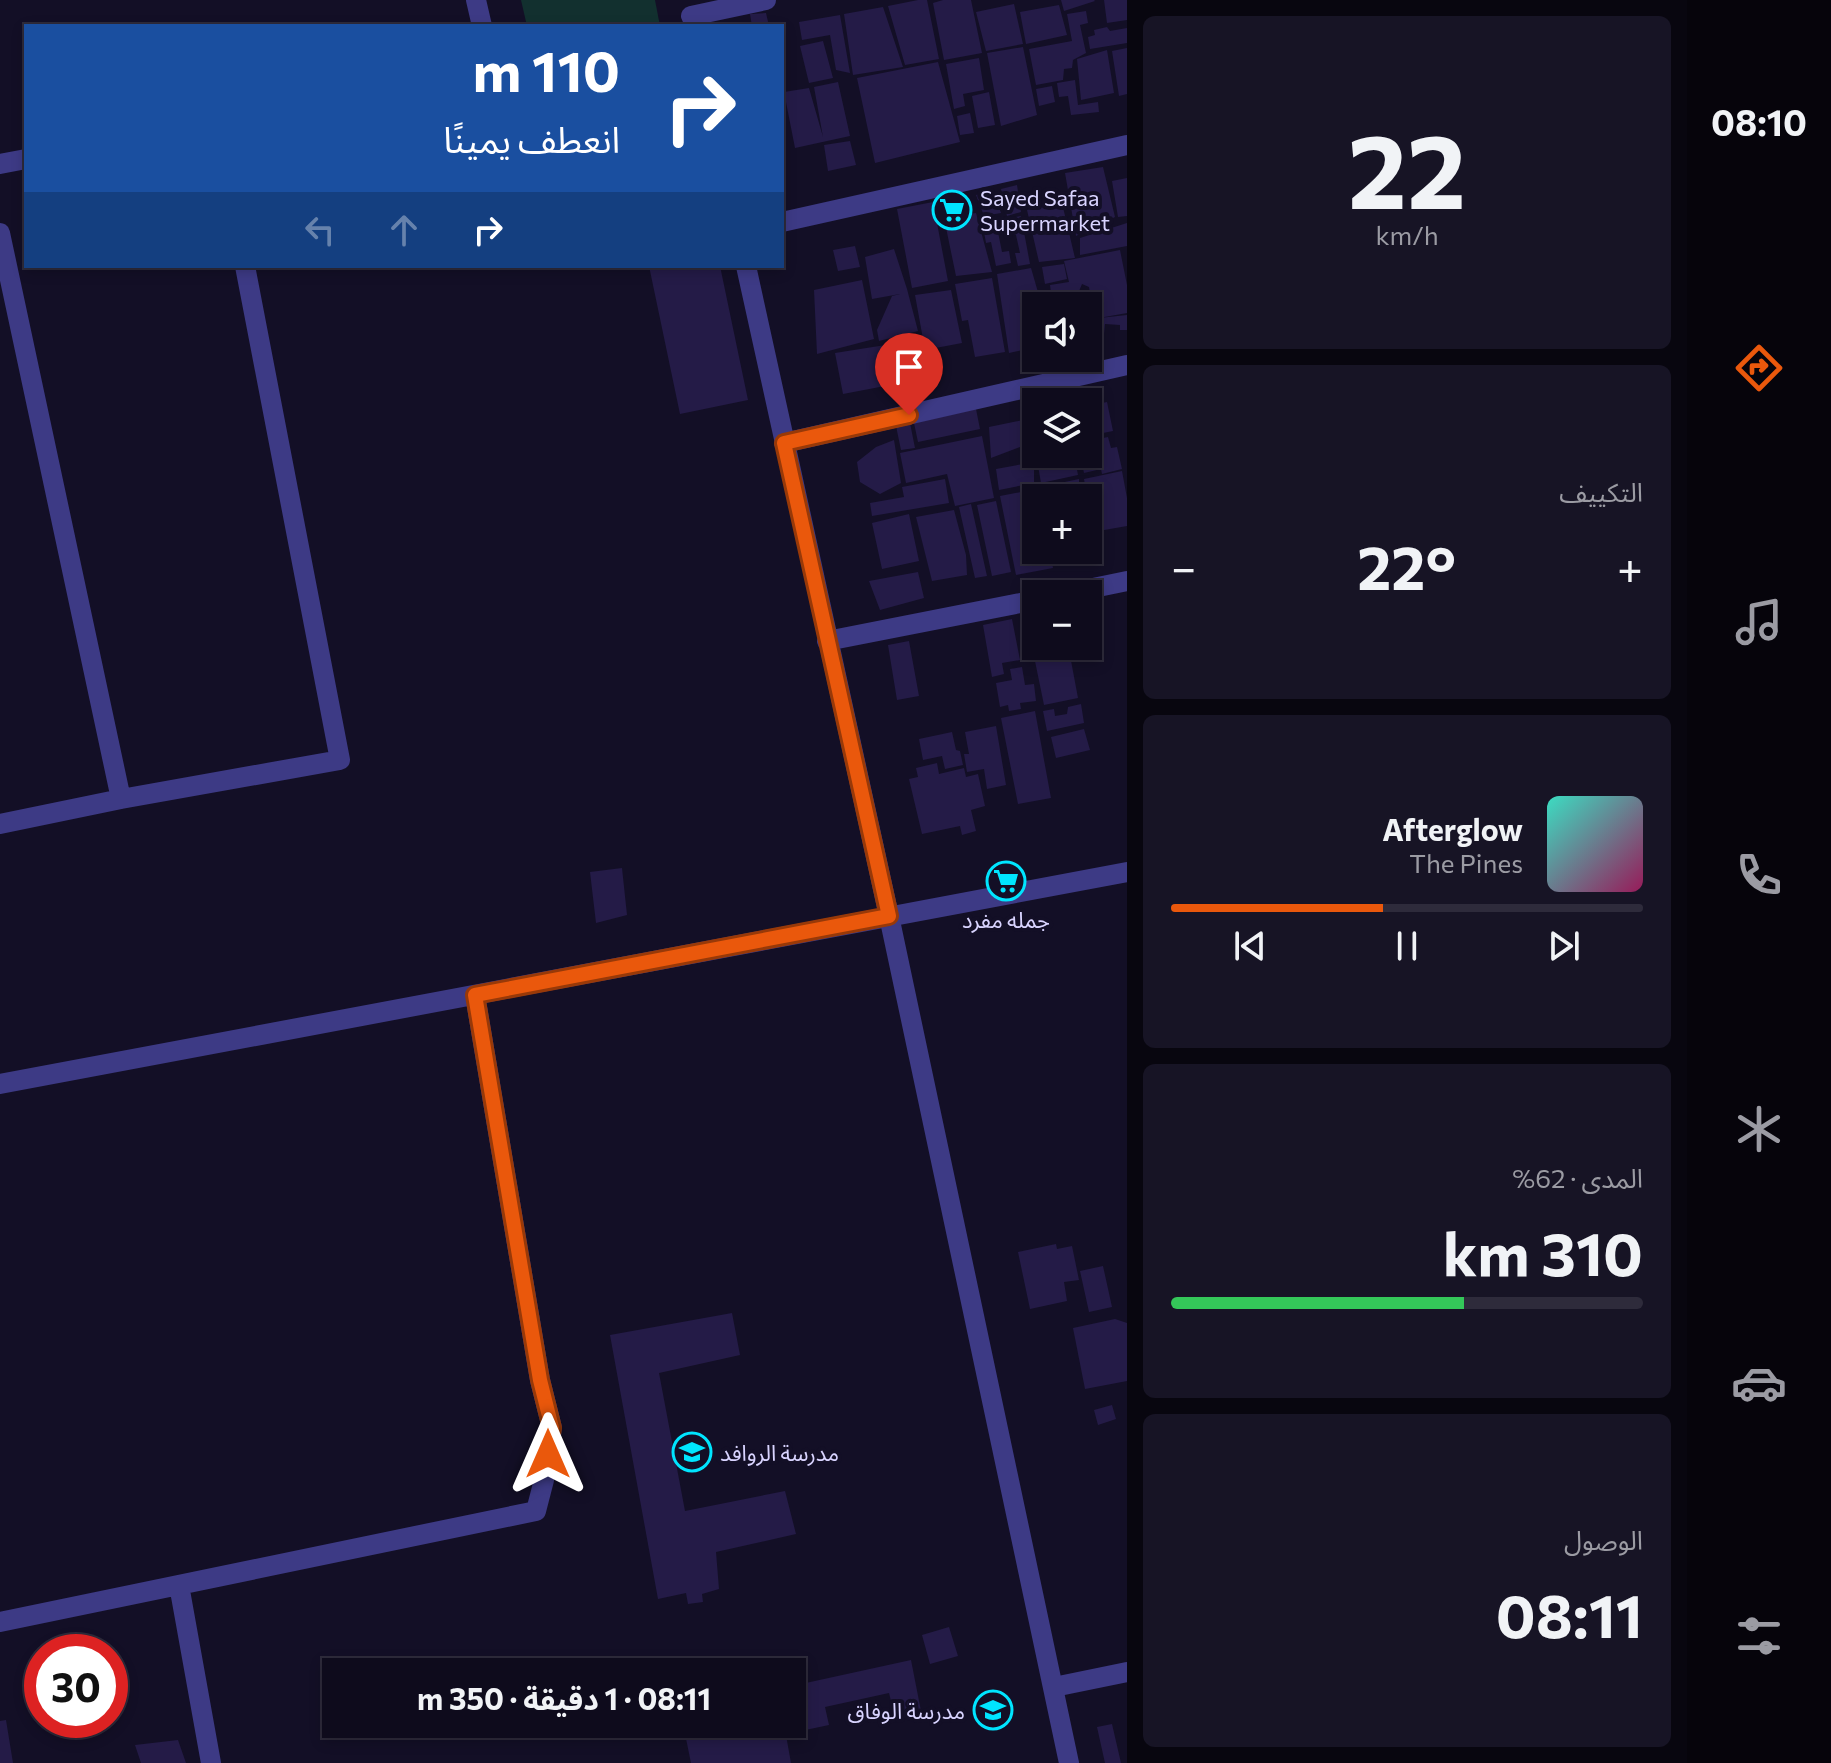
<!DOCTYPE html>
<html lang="ar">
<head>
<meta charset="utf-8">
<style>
  :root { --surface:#0e0b1c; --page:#171425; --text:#f1f3f6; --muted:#9b9ba3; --line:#2e2b3b; --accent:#ea580c }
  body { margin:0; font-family:Commissioner,"Noto Sans Arabic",sans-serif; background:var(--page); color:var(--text); direction:rtl; height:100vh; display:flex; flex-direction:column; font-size:30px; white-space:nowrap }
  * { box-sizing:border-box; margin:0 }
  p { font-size:26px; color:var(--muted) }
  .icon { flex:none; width:44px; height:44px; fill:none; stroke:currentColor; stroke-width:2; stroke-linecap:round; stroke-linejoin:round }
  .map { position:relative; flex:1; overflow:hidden; direction:ltr }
  .panel { display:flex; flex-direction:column; gap:16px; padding:16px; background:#08060f; width:560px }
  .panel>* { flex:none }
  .top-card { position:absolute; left:24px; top:24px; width:760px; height:244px; border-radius:0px; box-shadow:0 4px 12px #0003,0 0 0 2px var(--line); direction:rtl; background:#1a4fa0; color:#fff; overflow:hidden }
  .fabs { position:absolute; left:1022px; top:292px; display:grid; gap:16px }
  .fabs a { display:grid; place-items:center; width:80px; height:80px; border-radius:0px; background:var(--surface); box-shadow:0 4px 12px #0003,0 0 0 2px var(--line); font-size:40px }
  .speed { position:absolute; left:24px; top:1634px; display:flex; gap:16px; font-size:40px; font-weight:700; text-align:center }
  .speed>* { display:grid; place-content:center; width:104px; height:104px; border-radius:50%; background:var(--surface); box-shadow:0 4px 12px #0003,0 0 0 2px var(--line); line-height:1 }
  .speed .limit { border:12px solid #d22; background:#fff; color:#111 }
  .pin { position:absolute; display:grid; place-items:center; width:68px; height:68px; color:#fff; margin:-82px -34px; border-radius:50% 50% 50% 0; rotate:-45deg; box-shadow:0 0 8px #0007 }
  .pin .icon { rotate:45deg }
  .me { position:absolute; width:88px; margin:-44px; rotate:0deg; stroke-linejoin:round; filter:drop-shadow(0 0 6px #0008) }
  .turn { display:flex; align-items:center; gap:28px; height:168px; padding:0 32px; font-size:36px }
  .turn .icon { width:104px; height:104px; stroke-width:2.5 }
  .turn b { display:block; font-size:56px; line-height:68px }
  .lanes { display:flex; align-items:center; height:76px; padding:0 32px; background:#0003; justify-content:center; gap:40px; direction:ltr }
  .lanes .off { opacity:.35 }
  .big { font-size:60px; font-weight:700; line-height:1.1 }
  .panel .widget { flex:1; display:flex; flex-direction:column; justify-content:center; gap:12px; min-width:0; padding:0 28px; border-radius:12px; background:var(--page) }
  .panel .dial { align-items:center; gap:0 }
  .dial b { font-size:104px; line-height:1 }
  .song { display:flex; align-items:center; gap:24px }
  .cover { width:96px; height:96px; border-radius:12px; background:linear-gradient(135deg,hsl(170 70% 55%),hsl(330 70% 35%)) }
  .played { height:8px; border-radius:4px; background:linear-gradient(90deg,var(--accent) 45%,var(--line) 45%) }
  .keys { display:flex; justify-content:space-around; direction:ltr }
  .heat { display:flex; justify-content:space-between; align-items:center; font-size:44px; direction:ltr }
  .charge { height:12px; border-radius:6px; background:linear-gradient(90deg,#34c759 62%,var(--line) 0) }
  .trip { position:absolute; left:322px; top:1658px; width:484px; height:80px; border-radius:0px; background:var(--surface); box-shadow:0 4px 12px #0003,0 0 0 2px var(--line); font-weight:700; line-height:80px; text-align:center; direction:rtl }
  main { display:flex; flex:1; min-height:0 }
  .tabs { display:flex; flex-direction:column; width:144px; justify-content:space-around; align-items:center; background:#06040b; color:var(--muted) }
  .tabs .icon { width:56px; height:56px }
  .tabs .on { color:var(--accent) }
  .tabs b { font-size:36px; color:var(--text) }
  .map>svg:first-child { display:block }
  .green { fill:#12302f }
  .building { fill:#241b47 }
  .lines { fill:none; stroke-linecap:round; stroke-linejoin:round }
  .minor { stroke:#3d3a85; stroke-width:20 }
  .tertiary { stroke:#3d3a85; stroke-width:20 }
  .route-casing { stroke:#983908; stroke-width:20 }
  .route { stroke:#ea580c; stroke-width:14 }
  .labels { text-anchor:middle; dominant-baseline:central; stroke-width:8; stroke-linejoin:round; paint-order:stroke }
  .poi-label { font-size:22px; fill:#d9d4ff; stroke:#130f26; text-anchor:start }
</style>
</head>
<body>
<main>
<nav class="tabs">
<b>08:10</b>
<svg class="icon on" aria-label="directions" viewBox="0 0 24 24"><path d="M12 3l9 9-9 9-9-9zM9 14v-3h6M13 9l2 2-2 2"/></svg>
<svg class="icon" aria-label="music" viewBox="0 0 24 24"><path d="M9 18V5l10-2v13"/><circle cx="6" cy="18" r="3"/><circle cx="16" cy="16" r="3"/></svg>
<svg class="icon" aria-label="phone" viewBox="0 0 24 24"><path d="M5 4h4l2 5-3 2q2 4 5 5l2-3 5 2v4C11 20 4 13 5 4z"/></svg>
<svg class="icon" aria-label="climate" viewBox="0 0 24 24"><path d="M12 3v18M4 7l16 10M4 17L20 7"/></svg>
<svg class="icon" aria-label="car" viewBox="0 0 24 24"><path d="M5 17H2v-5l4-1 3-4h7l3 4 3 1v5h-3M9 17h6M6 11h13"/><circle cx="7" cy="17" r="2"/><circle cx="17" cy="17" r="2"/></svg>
<svg class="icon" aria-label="filters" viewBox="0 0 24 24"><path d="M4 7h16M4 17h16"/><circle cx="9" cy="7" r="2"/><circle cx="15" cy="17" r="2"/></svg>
</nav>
<section class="panel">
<div class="widget dial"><b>22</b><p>km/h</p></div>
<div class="widget"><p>التكييف</p>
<div class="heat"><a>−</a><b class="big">22°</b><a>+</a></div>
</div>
<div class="widget">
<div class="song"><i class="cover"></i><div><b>Afterglow</b><p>The Pines</p></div></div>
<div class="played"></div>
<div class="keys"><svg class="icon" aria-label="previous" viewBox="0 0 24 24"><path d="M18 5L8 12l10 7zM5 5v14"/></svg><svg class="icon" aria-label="pause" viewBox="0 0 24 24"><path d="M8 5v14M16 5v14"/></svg><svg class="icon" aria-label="next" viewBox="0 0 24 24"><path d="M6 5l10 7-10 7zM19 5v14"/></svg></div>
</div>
<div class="widget"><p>المدى · 62%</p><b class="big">310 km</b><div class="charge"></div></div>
<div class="widget"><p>الوصول</p><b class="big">08:11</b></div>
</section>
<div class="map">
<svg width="1127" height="1763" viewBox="0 0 1127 1763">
  <rect width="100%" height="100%" fill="#130f26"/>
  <path class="green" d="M521,0H655L660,26H527Z"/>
  <path class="building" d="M918,0H927L939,59L905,65L888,6Z
    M943,0H971L982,53L944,60L933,3Z
    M1061,0H1094L1095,1L1064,11Z
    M1104,0H1127V20L1107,23Z
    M1014,4L1023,44L986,51L976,12Z
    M1059,5L1067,35L1026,44L1020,12Z
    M883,7L903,67L853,75L844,14Z
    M1086,11L1088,23L1080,25L1086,53L1071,61L1073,60L1072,68L1064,69L1063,80L1036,85L1029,49L1072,41L1067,14Z
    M766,13L769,26H752L750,14Z
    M840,15L850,73L836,70L830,35L802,40L799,22Z
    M1107,27L1110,31L1127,28V43L1090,49L1088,37L1095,35L1094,30Z
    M823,41L833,78L809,83L800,46Z
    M1023,47L1037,115L1001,126L987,53Z
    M1127,48V94L1119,96L1112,51Z
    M1107,50L1114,93L1081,100L1077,59Z
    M979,58L984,90L963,94L965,106L954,109L946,64Z
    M938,62L960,142L875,163L857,78Z
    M1075,80L1078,105L1098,102L1099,112L1071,115L1068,96L1059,97L1057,83Z
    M838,82L850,136L795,148L784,92L809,88L823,137L814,87Z
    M1052,86L1055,102L1039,106L1036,89Z
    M989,92L995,125L978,128L972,96Z
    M970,113L974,133L960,135L957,116Z
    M850,141L856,165L828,171L824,145Z
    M1103,167L1115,217L1076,236L1065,173Z
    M1127,178V216L1118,217L1112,181Z
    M1017,185L1021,212L1007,216L1001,189Z
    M993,190L1001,213L984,216L976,195Z
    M933,202L948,281L912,288L897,209Z
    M1062,203L1075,258L1039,262L1027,210Z
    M976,213L992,272L956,276L944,218Z
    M1021,216L1030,264L1018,266L1015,253H1020L1016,235L1008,233L1005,219Z
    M1001,217L1004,231L998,232L1002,252L1009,251L1011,263L996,266L991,242L986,243L982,221Z
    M1127,223V246L1080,255V238Z
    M855,246L860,267L838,271L833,250Z
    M894,249L907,289L918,331L879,341L877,330L892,296L900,294L872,299L865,257Z
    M1120,250L1127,285V313L1099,318L1127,315V330H1120V325L1105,324L1104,334L1097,335L1089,287L1082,284L1077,296L1052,301L1050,285L1069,282L1064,261Z
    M1064,264L1067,279L1045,284L1042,267Z
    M649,266H720L748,400L680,414Z
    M1031,268L1042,306H1036V347L1009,353L997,274Z
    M992,278L1005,352L975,357L968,320L962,321L955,284Z
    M862,280L874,339L817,354L814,290Z
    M951,290L962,343L925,350L915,295Z
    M1080,298L1082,306H1064L1063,301Z
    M898,343L906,382L843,394L835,353Z
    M1057,391L1059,402H1036V409L1029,410L1027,396Z
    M1107,402L1113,431L1088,436V406Z
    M976,409L980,429L918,442L914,423Z
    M1036,417V449H1035L1028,419Z
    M1023,420L1028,444L991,458L989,427Z
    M910,423L915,448L901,450L896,426Z
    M982,436L994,498L955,506L947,474L906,483L900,453Z
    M1108,437L1111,448L1117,447L1122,469L1102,474L1101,469L1084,473L1080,454H1088V441Z
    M894,440L901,483L880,494L860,482L857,462L876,447Z
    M1036,454H1074L1078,475L1041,483Z
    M1034,462V483L999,490L996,469Z
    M1122,471L1127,498V526L1093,532L1084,479Z
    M945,479L949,503L872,516L870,503L904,497L902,487Z
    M1079,479V498H1062L1060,483Z
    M1037,489L1038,498H1036V550H1049L1053,568L1016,575L1000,496Z
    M996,501L1011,572L992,576L977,505Z
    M971,504L987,576L975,578L959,507Z
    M954,510L966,555L967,575L932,581L916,517Z
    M909,514L919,561L882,569L872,523Z
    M1053,550H1077L1079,563L1054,565Z
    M918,572L924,598L880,610L869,581Z
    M1012,619L1020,660L1002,663L1004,674L992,677L983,625Z
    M1036,626V646H1047L1048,654L1069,650L1078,698L1044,705L1028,627Z
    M909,641L919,696L897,700L888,645Z
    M1022,667L1025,685L1034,684L1036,701L1020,703L1021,709L1009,711L1008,705L1000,707L996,683L1012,680L1010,669Z
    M1081,704L1084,723L1047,731L1043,711L1054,709L1055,716L1067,714L1068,707Z
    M1035,711L1051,798L1018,804L1001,718Z
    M996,726L1006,785L987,789L984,769L967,772L964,754H969L965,732Z
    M1084,729L1090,750L1056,758L1051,737Z
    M952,732L956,750L960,751L963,765L945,769L942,756L923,760L919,739Z
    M937,763L939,774L964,768L966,777L978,774L985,806L971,810L976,831L962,835L960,826L922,834L909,779L918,777L916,768Z
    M622,868L627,915L596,923L590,872Z
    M1056,1244L1057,1249L1072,1246L1079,1280L1064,1282L1067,1301L1030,1309L1018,1252Z
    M1103,1266L1112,1307L1089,1312L1080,1271Z
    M732,1313L740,1355L659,1373L685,1511L785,1491L796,1534L716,1552L719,1589L702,1594L703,1602L688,1604L686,1593L658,1599L610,1335Z
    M1115,1319L1127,1323V1381L1085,1389L1073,1328Z
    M1112,1405L1116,1419L1098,1425L1094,1410Z
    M949,1627L958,1656L930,1664L922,1635Z
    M117,1650L123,1681L110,1684V1651Z
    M911,1660L921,1711L895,1717L889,1693L825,1707L829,1725L796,1732L792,1712V1686Z
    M6,1720L13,1763H0V1721Z
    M683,1724H784L791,1763H691Z
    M1112,1724L1121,1763H1105L1097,1727Z
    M178,1740L186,1763H141L135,1745Z"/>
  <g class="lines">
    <path class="minor" d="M476,0L482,26
      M691,16L766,0
      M0,164L26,159
      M782,222L1127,145
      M0,233L121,799
      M746,266L889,916L1069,1763
      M784,443L1127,365
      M1064,594L1127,581
      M827,641L1036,600
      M0,824L121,799L340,760L245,266
      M179,1585L211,1763
      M0,1622L536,1511L544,1480L552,1428L540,1380L475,995
      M1054,1687L1127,1672"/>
    <path class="tertiary" d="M0,1084L1127,872"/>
  </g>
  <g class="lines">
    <defs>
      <path id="route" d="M548,1454L552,1428L540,1380L475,995L889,916L784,443L909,415"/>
    </defs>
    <use href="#route" class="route-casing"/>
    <use href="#route" class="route"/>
  </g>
  <defs>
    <symbol id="supermarket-ring" viewBox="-11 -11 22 22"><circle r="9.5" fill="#130f26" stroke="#00e5ff" stroke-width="1.5"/><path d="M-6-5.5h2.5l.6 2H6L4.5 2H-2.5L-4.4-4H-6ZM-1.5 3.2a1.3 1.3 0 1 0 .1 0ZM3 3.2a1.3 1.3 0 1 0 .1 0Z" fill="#00e5ff"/></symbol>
    <symbol id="school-ring" viewBox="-11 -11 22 22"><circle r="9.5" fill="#130f26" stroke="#00e5ff" stroke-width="1.5"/><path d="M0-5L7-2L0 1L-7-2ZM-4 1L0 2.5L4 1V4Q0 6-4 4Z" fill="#00e5ff"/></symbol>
  </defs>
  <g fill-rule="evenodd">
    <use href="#supermarket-ring" x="930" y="188" width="44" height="44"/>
    <use href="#supermarket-ring" x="984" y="859" width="44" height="44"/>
    <use href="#school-ring" x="670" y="1430" width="44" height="44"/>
    <use href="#school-ring" x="971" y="1688" width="44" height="44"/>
  </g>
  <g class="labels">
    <g class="poi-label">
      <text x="980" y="197">Sayed Safaa<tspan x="980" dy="25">Supermarket</tspan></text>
      <text x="1006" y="919" text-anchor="middle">جمله مفرد</text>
      <text x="720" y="1452">مدرسة الروافد</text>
      <text x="965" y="1710" text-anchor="end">مدرسة الوفاق</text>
    </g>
  </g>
</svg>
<div class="fabs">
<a><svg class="icon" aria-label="sound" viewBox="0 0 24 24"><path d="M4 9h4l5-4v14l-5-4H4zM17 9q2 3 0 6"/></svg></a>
<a><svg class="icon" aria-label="layers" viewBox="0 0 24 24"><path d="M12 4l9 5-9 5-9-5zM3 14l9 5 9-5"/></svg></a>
<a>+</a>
<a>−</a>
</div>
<div class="speed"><div class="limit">30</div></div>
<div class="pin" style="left:909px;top:415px;background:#d93025"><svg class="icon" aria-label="arrive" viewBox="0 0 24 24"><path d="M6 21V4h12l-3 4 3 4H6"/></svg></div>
<svg class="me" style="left:548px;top:1454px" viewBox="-20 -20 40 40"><path d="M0-17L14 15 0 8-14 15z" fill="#ea580c" stroke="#fff" stroke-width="4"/></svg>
<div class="trip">08:11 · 1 دقيقة · 350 m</div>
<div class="top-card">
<div class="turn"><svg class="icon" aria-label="right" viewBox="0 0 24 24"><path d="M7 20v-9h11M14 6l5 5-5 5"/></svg><div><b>110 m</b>انعطف يمينًا</div></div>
<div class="lanes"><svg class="icon off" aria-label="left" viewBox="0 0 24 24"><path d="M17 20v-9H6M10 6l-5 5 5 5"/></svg><svg class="icon off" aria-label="ahead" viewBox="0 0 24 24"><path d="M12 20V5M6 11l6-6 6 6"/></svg><svg class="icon" aria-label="right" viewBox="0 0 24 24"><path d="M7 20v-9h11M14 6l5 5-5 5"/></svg></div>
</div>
</div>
</main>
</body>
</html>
